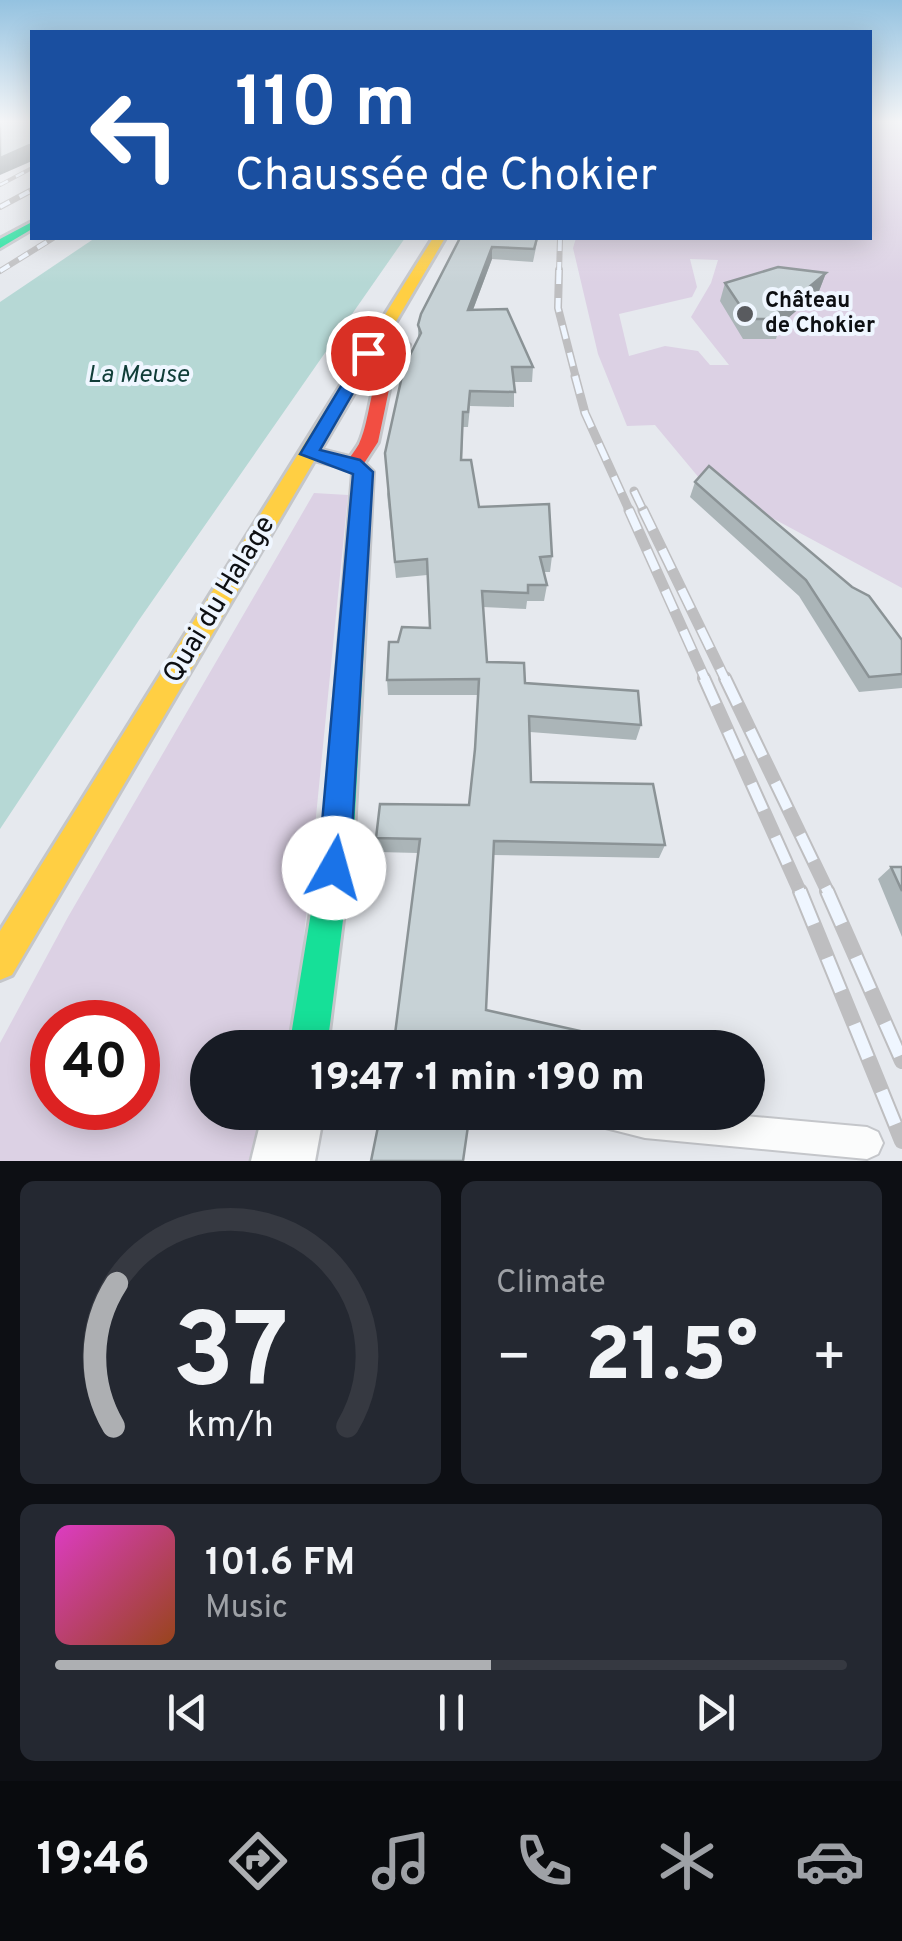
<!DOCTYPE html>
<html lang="en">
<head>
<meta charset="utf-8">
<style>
  :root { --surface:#171b24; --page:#242831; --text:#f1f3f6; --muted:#9ea1a6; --line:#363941; --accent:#adafb2 }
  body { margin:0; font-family:Overpass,sans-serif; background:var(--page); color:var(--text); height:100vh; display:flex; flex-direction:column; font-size:38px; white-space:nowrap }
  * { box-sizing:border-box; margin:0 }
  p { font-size:32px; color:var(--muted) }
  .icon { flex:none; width:55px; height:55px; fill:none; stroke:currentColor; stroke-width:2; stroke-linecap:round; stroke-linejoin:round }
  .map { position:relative; height:1161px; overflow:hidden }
  .details { display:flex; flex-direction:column; gap:20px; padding:20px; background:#0d0f14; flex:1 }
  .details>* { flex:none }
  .banner { position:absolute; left:30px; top:30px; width:842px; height:210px; border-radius:0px; box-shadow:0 5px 25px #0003; background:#1a4fa0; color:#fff; overflow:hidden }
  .speed { position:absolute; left:30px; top:1000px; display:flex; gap:20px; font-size:50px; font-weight:700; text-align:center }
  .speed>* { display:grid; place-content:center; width:130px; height:130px; border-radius:50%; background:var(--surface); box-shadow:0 5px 25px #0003; line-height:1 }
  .speed .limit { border:15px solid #d22; background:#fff; color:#111 }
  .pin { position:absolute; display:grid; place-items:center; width:85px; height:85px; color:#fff; margin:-42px; border:5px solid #fff; border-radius:50%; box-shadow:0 2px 10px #0007 }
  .me { position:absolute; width:110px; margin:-55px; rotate:7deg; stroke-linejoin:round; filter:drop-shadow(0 0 8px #0008) }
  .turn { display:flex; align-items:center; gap:35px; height:210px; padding:0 40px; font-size:45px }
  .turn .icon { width:130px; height:130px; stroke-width:2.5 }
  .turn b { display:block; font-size:70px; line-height:85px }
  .big { font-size:75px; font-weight:800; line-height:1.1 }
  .details .tile { flex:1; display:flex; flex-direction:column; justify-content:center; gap:15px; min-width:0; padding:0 35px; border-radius:15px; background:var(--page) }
  .details .dial { align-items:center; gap:0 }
  .dial svg { height:260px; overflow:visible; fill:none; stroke:var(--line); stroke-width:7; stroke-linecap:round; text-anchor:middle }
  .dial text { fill:var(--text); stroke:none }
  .song { display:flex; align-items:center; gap:30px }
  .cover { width:120px; height:120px; border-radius:15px; background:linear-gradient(135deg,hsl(310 70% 55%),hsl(20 70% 35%)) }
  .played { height:10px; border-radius:5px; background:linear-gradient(90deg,var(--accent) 55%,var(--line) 55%) }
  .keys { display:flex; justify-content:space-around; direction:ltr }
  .heat { display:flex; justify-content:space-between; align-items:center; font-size:55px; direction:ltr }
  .details .tiles { flex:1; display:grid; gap:20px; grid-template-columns:1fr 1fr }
  .tile:last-child { grid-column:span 2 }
  .trip { position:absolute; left:190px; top:1030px; width:575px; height:100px; border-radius:50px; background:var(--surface); box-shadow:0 5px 25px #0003; font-weight:800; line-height:100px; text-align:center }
  .dock { display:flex; height:160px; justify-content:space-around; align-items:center; background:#090b0e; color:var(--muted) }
  .dock .icon { width:70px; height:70px }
  .dock .on { color:var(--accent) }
  .dock b { font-size:45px; color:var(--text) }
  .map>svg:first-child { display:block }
  .green { fill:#dcd1e4; fill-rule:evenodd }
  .water { fill:#b6d8d5 }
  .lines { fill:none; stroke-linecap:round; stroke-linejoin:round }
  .lane-casing { stroke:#c4c6ca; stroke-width:4 }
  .street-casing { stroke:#c4c6ca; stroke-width:5 }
  .fast-casing { stroke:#c4c6ca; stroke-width:6 }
  .slow-casing { stroke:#c4c6ca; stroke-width:6 }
  .jam-casing { stroke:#c4c6ca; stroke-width:6 }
  .lane { fill:#fbfcfc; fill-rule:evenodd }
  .street { fill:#fbfcfc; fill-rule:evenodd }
  .fast { fill:#16e098; fill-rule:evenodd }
  .slow { fill:#ffcf43; fill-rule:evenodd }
  .jam { fill:#f24e42; fill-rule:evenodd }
  .rail-far6-casing { stroke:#bebec0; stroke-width:4 }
  .rail-far5-casing { stroke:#bebec0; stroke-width:6 }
  .rail-far4-casing { stroke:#bebec0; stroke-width:8 }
  .rail-far3-casing { stroke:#bebec0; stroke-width:9 }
  .rail-far2-casing { stroke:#bebec0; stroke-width:11 }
  .rail-far1-casing { stroke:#bebec0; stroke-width:14 }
  .rail-casing { stroke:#bebec0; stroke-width:16 }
  .rail-far6 { stroke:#eff6ff; stroke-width:2.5; stroke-dasharray:9; stroke-linecap:butt }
  .rail-far5 { stroke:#eff6ff; stroke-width:4; stroke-dasharray:11; stroke-linecap:butt }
  .rail-far4 { stroke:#eff6ff; stroke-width:5; stroke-dasharray:14; stroke-linecap:butt }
  .rail-far3 { stroke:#eff6ff; stroke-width:6; stroke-dasharray:18; stroke-linecap:butt }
  .rail-far2 { stroke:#eff6ff; stroke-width:8; stroke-dasharray:22; stroke-linecap:butt }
  .rail-far1 { stroke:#eff6ff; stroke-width:10; stroke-dasharray:29; stroke-linecap:butt }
  .rail { stroke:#eff6ff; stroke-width:12; stroke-dasharray:36; stroke-linecap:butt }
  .wall { fill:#abb5b8 }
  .shaded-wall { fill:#8b9396 }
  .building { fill:#c7d2d6; stroke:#8b9396; stroke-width:2.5 }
  .route { fill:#1a73e8; stroke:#114b97; stroke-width:2.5 }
  .poi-dot { fill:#595b5f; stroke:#eff6ff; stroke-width:4 }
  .labels { text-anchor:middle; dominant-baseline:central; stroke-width:8; stroke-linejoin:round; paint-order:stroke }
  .far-poi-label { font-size:22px; font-weight:bold; fill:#0d0f12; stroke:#eff6ff; text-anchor:start }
  .far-water-label { font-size:25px; font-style:italic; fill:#103d38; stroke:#eff6ff }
  .street-label { font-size:28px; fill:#0d0f12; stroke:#eff6ff }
</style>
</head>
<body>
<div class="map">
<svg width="902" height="1161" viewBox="0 0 902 1161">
  <rect width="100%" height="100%" fill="#e6e9ee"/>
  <path class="green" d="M870,121H902V588L700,479L655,425L627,426L598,354L573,248L576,238H870ZM690,259L718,260L711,283L691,317L729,365H710L698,351L665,346L629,356L619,314L692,297L697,287Z
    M314,493L348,495L293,1047L208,1048V1112L283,1113L276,1161H0V1043L68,917ZM52,1022H138V1108H52Z"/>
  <path class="water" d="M95,238H405L139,620L0,829V302Z"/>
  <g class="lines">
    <defs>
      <path id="lane" d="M582,1112H700L867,1127L878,1132L883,1143L878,1154L867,1159L645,1138L586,1123Z"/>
      <path id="street" d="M263,1112H324L315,1161H251Z"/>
      <path id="fast" d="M32,222V229L0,248V239Z
        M309,447L361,460L373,472L354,832L327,1048H289L324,832L353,473L347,468L302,457V449Z"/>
      <path id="slow" d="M433,238H445L12,975L0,980V931Z"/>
      <path id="jam" d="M401,340L409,345L391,380L378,442L361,468H347L345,464C349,458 355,451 359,444C373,416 370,357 401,340Z"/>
    </defs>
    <use href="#lane" class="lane-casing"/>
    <use href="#street" class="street-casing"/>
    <use href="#fast" class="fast-casing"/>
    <use href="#slow" class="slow-casing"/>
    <use href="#jam" class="jam-casing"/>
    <use href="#lane" class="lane"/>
    <use href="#street" class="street"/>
    <use href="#fast" class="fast"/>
    <use href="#slow" class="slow"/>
    <use href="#jam" class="jam"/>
    <defs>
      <path id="rail-far6" d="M0,185L32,168"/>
      <path id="rail-far5" d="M0,207L32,190
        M0,271L53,238
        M559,273L560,238"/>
      <path id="rail-far4" d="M559,270L558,308L576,378"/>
      <path id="rail-far3" d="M575,376L585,413L630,512
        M634,491L644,512"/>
      <path id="rail-far2" d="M629,510L706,681
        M643,510L726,681"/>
      <path id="rail-far1" d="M704,678L801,894
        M725,678L829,894"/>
      <path id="rail" d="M800,891L902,1141
        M827,891L902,1061"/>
    </defs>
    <use href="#rail-far6" class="rail-far6-casing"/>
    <use href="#rail-far5" class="rail-far5-casing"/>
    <use href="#rail-far4" class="rail-far4-casing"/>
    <use href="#rail-far3" class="rail-far3-casing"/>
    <use href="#rail-far2" class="rail-far2-casing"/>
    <use href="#rail-far1" class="rail-far1-casing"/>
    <use href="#rail" class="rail-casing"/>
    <use href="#rail-far6" class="rail-far6"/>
    <use href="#rail-far5" class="rail-far5"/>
    <use href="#rail-far4" class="rail-far4"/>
    <use href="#rail-far3" class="rail-far3"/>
    <use href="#rail-far2" class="rail-far2"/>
    <use href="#rail-far1" class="rail-far1"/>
    <use href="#rail" class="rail"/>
  </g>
  <path class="wall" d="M460,238H538L533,262L492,259L473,310L533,367L532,382H514V407L470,406L468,427H463L462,460L479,507L552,556L550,572H544L547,585L544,601H527L526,609L483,607L487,662L525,683L641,725L636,740L530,732L531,782L665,845L659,858L493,855L486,1010L634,1048H441L397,1043L395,1034L418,853L378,852L376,838L469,805L475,749L478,695H388L387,680L398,642L430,628L427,575L396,578L387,494L418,338V325Z
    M826,273L819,291L780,325L776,339H743L720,301L725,283Z
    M695,482L902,640V688L859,692L799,596L690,497Z
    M891,867H902V937L878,879Z"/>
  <path class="shaded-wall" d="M32,144V161L0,175V158Z
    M492,247V259L468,323V310Z
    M826,273L819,291L780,325L782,319L778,313Z"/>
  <path class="building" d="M0,121H32V144L0,158Z
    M460,238H537L534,249L492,247L468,310L507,309L533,367H512L515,392L470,391L468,412H463L461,460H471L479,507L549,504L552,556L540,557L547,585H528V593L482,591L487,662L524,663L525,683L638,691L641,725L529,716L531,782L653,784L665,845L494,841L486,1010L634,1043V1048H524L395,1034L420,839L376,838L380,804L469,805L475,749L479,679L387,680L389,642H398L402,627L430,628L427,559L395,562L385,453L404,367L421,333L418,325L421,314Z
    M778,267L826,273L778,313L782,319H749L725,283Z
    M709,466L852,587L869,596L902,640V674L869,677L806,580L695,482Z
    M891,867H902V891Z
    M381,1112H470L463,1161H371Z"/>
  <linearGradient id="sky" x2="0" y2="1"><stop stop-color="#94c2e0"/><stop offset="0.43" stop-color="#f4f5f7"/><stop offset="1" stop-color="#f4f5f7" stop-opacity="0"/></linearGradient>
  <rect width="902" height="283" fill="url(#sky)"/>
  <path class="route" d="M368,348L376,353L320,450L360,460L373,472L350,868L345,879L334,883L323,879L318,868L353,474L300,454L361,353Z"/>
  <circle class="poi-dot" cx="745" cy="314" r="10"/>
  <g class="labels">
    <g class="far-poi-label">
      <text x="765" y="301">Château<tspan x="765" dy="25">de Chokier</tspan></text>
    </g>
    <g class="far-water-label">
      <text x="138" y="376">La Meuse</text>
    </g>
    <g class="street-label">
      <text transform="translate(220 600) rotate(-59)">Quai du Halage</text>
    </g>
  </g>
</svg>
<div class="speed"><div class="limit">40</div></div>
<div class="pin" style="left:368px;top:353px;background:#d93025"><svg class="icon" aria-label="arrive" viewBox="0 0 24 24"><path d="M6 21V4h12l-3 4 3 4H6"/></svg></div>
<svg class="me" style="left:334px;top:868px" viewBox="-20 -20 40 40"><circle r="19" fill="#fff"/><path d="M0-13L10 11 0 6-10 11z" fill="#1a73e8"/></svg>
<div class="trip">19:47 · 1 min · 190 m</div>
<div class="banner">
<div class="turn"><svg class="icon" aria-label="left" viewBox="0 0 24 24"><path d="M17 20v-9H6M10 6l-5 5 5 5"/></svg><div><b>110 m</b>Chaussée de Chokier</div></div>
</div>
</div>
<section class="details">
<div class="tiles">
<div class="tile dial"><svg viewBox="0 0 100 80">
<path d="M14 69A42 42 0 1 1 86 69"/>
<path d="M14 69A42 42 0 0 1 15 25" stroke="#adafb2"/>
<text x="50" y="56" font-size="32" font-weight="700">37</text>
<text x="50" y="72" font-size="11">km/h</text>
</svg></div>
<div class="tile"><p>Climate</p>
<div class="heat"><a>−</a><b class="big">21.5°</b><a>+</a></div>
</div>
<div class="tile">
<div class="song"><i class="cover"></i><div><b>101.6 FM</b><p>Music</p></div></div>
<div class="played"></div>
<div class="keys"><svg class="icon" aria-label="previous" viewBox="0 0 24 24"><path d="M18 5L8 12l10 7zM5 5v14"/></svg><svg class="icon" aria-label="pause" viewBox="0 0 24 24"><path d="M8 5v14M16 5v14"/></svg><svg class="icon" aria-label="next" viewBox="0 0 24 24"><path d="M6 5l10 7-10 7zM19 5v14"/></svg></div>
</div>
</div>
</section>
<nav class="dock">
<b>19:46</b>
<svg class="icon on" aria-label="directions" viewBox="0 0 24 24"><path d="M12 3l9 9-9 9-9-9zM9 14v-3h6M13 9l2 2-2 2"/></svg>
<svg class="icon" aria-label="music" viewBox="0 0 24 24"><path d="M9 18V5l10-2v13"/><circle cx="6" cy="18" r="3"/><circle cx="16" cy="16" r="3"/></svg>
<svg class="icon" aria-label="phone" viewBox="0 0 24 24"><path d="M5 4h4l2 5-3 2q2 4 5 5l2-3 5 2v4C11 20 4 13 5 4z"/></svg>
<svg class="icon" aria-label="climate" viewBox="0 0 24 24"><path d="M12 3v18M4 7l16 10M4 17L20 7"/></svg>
<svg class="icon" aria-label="car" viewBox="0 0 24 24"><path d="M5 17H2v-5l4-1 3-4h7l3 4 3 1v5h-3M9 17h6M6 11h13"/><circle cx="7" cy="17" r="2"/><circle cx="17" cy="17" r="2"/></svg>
</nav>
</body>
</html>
